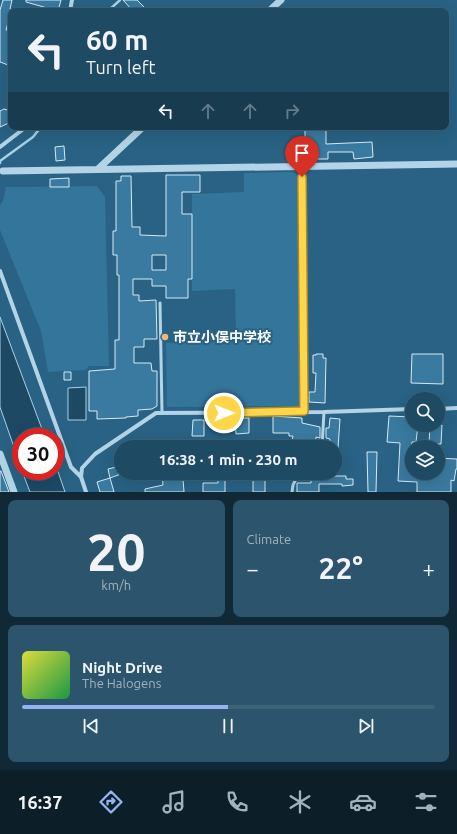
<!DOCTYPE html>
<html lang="en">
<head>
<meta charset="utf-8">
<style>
  :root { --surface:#1f4a63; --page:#2c546c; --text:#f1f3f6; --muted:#a1b3be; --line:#3c6278; --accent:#95b2f1 }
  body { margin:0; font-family:Ubuntu,"Noto Sans JP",sans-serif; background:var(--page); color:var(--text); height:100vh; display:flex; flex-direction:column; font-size:15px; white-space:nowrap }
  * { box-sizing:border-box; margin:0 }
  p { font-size:13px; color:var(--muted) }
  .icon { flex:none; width:22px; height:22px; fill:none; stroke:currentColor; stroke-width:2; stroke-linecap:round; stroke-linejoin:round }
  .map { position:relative; height:492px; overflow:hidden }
  .panel { display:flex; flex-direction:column; gap:8px; padding:8px; background:#112936; flex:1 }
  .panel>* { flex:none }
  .guide { position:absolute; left:8px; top:8px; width:441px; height:122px; border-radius:8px; box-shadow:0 4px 16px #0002,0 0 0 1px var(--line); background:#1f4a63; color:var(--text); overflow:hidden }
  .controls { position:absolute; left:405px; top:392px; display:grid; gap:8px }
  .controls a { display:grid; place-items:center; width:40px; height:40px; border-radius:50%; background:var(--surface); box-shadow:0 4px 16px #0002,0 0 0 1px var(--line); font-size:20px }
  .speed { position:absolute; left:12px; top:428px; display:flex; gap:8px; font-size:20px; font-weight:700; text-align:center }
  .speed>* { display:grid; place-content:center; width:52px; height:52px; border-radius:50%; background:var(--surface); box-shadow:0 4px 16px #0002,0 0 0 1px var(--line); line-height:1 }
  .speed .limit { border:6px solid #d22; background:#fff; color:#111 }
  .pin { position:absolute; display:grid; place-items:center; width:34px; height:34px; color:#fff; margin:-41px -17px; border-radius:50% 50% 50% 0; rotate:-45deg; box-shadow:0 0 4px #0007 }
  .pin .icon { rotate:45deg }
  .me { position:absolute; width:44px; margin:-22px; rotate:90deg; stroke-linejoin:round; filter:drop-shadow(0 0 3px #0008) }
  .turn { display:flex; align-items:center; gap:14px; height:84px; padding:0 12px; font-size:18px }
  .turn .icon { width:52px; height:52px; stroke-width:2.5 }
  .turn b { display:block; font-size:28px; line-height:34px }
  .lanes { display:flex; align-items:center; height:38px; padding:0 12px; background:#0003; justify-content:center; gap:20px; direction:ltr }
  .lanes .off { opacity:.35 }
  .big { font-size:30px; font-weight:700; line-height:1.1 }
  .panel .card { flex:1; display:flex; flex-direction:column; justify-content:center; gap:6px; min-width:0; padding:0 14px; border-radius:8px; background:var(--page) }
  .panel .dial { align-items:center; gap:0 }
  .dial b { font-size:52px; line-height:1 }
  .song { display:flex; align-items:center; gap:12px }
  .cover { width:48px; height:48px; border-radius:6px; background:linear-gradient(135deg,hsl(60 70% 55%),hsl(140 70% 35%)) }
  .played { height:4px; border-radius:2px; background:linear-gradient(90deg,var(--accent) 50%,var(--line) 50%) }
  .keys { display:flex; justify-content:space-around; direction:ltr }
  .heat { display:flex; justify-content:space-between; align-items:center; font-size:22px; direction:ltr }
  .panel .tiles { flex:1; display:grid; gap:8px; grid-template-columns:1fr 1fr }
  .card:last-child { grid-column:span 2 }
  .trip { position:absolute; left:114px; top:440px; width:228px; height:40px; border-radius:20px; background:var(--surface); box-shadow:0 4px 16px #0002,0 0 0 1px var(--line); font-weight:700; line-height:40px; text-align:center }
  .menu { display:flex; height:64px; justify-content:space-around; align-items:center; background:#0c1e28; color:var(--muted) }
  .menu .icon { width:28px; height:28px }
  .menu .active { color:var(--accent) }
  .menu b { font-size:18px; color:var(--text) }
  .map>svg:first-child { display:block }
  .green { fill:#34759b }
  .water { fill:#1d4965; stroke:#a7d1e7 }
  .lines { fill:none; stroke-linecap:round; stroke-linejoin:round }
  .stream { stroke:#a7d1e7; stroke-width:2.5 }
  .building { fill:#3a7aa0; stroke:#d6eaf6; fill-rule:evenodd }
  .service { stroke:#b3d4e7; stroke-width:3 }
  .minor { stroke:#b3d4e7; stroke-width:4 }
  .tertiary { stroke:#b3d4e7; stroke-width:7 }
  .route-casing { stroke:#a68a30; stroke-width:10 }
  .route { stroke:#ffd54a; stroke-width:7 }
  .poi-dot { fill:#eeb67a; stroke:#296284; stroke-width:1.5 }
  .labels { text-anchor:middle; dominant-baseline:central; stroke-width:4; stroke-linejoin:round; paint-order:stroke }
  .poi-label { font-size:14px; font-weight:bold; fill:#fff; stroke:#296284; text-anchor:start }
</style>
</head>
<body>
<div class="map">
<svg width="457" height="492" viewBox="0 0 457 492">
  <rect width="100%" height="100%" fill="#296284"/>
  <path class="green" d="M294,172L297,175L301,406L167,407L166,343L236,341L235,289L192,291V194L244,192V173Z
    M97,186L105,197L109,366H89L85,370L48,372L41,331L0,230V205L3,201L6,187Z"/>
  <path class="water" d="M0,317L45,437H21V467L0,407Z
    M86,387V420H68V388Z
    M55,463L65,492H30L22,471H55Z"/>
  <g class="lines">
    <path class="stream" d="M108,11L120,0
      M0,163V161L33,137L41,127"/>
  </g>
  <path class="building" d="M3,0H12L10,9L12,10L11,11L6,30L11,31V66L0,62V10Z
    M26,0H61L58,11L26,2Z
    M123,0H137L148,11H133Z
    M4,109L11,111V122L0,127V111Z
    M307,127H326V144L372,142L373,157L354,159L353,152H328V159H316V146H306L307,143H305V129H307Z
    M64,146L65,160L56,161L55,147Z
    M166,175H200V192H182V214H192V279H188V298H166V286H152V279H133V295H139V301L156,300L157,339H144V347H134V363H151L152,371H157V406L152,409L138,410V416L126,417V418L97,419V411H89V371L115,369V340H119V275H117V255H113V231H116V181H121V176H131L132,227H140V235L166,236ZM152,255H166V270H152Z
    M69,178V187H50V179Z
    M316,354H323V358H326L325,403L309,402V392H315L316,373H313V355H316Z
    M412,354H443V384L411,383Z
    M64,372H71V380H64Z
    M273,416L302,418V423L320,427V438L316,437L315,447H291L293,436H289V433H273Z
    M389,416L412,417V425H418L416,442H412L410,473H438V458L457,459V469H456L454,481L451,480V492H417V482L398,481L400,443L387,442Z
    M235,418H249V433L236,434Z
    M330,418L340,419L338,448L330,447V439L326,438V428H329Z
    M193,420H204V436H192Z
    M430,425H442L441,444H429Z
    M367,452H377L376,492H368Z
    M121,466V474L110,478L108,469Z
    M0,471H1L9,492H0Z
    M162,473H181V479H183L184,492H145V489L163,485Z
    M257,473H265V492H253V480H256Z
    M311,473H318V476H346V479H353V485L342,486V484H319V492H297V483H311Z
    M110,478L114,492H100L97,482Z
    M218,479H225V492H203V483H218Z"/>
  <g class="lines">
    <path class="service" d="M160,303L162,413
      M322,447L324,412
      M292,492L293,485L299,473"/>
    <path class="minor" d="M70,11L72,0
      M0,147L26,127
      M302,167L304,411
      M0,271L71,467L81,477
      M438,409L457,408
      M86,492L81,477L82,468L95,454L156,413L324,412L412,409"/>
    <path class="tertiary" d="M269,11L281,0
      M98,169L143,127
      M3,171L457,164
      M0,454L14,492"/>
  </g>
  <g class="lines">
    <defs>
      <path id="route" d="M224,413L304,411L302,177"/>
    </defs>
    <use href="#route" class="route-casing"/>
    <use href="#route" class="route"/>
  </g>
  <circle class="poi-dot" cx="165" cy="337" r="4"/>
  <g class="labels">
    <g class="poi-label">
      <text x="173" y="337">市立小俣中学校</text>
    </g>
  </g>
</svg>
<div class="controls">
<a><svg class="icon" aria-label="search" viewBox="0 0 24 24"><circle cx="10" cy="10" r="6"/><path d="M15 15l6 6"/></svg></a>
<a><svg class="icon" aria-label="layers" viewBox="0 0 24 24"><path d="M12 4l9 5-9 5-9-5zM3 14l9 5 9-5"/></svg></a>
</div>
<div class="speed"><div class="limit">30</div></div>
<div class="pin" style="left:302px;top:177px;background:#d93025"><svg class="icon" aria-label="arrive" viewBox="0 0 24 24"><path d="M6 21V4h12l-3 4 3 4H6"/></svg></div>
<svg class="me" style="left:224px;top:413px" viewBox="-20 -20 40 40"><circle r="17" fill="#ffd54a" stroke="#fff" stroke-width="3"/><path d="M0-11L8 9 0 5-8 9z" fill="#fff"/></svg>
<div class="trip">16:38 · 1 min · 230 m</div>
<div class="guide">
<div class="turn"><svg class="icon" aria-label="left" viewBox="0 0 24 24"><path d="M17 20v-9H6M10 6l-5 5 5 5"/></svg><div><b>60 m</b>Turn left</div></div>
<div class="lanes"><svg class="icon" aria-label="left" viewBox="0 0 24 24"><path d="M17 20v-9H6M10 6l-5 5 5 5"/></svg><svg class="icon off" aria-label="ahead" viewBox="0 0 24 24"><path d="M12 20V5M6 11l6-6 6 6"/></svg><svg class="icon off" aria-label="ahead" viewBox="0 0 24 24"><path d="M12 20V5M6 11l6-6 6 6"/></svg><svg class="icon off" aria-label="right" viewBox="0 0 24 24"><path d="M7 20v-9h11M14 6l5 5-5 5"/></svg></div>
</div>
</div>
<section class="panel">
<div class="tiles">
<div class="card dial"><b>20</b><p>km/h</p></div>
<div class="card"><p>Climate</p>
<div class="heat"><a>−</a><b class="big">22°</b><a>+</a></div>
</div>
<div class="card">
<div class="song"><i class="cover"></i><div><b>Night Drive</b><p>The Halogens</p></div></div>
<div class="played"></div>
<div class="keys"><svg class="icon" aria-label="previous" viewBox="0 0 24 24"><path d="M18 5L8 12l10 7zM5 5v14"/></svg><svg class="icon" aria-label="pause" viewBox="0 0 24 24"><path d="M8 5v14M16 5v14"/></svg><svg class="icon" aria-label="next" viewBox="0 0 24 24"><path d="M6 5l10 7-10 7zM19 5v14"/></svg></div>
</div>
</div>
</section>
<nav class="menu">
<b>16:37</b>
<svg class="icon active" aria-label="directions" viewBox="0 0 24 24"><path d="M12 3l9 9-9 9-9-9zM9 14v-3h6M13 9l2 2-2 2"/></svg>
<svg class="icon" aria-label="music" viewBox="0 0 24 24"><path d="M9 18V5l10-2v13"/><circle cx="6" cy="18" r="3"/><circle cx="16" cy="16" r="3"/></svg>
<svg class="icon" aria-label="phone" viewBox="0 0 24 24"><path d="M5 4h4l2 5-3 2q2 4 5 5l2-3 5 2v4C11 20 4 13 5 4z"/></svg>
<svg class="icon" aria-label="climate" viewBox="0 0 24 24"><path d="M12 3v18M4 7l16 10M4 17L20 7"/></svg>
<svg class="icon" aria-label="car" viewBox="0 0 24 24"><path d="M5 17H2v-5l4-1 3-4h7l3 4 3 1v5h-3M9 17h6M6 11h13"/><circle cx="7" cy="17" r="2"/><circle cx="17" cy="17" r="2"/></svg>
<svg class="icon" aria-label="filters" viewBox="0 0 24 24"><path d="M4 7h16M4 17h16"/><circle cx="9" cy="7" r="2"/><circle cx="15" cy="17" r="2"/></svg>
</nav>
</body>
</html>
